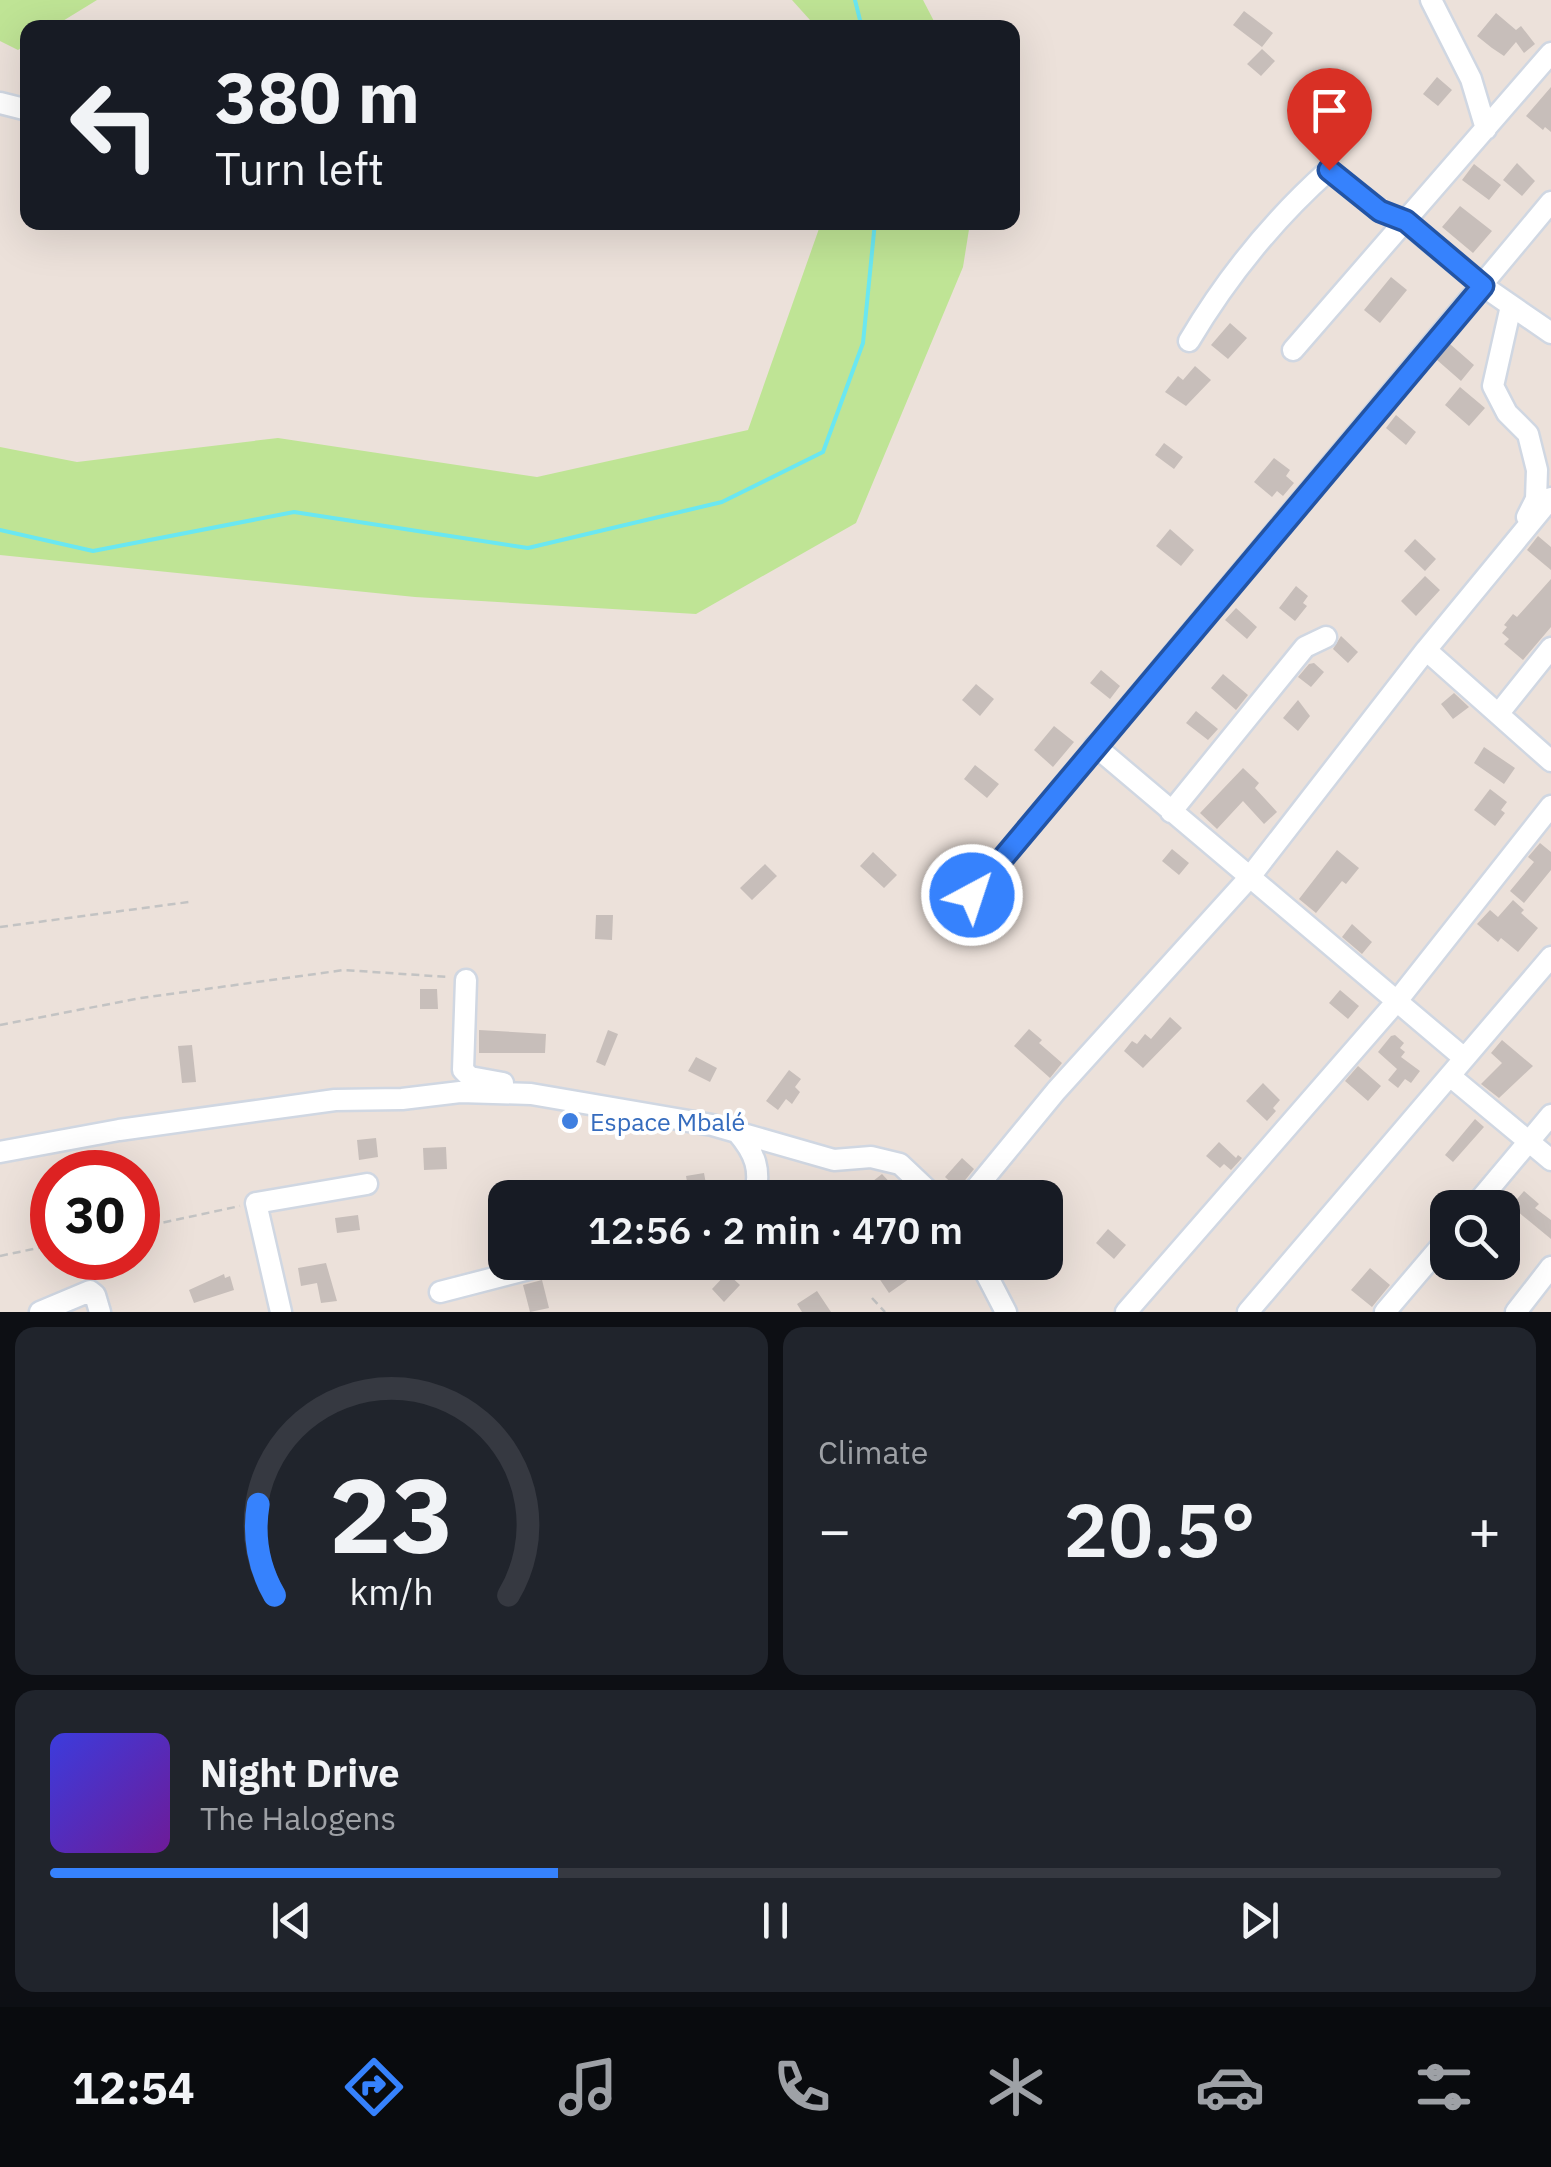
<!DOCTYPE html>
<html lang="en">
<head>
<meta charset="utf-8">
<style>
  :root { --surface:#171b24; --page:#20242c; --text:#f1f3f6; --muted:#9ea1a6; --line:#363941; --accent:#3682fd }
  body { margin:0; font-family:"IBM Plex Sans",sans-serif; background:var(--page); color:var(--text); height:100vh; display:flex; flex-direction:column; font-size:38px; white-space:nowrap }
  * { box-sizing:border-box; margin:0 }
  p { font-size:32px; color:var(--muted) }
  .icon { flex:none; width:55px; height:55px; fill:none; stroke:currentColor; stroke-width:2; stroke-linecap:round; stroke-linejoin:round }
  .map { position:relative; height:1312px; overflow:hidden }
  .side { display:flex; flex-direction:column; gap:15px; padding:15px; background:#0d0f14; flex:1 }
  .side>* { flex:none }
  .banner { position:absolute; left:20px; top:20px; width:1000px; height:210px; border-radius:20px; box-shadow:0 10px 40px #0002; background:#171b24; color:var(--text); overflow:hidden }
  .controls { position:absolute; left:1430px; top:1190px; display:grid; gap:20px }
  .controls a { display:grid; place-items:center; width:90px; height:90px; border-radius:20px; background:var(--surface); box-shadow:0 10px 40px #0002; font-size:50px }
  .speed { position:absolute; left:30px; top:1150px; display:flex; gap:20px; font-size:50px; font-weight:700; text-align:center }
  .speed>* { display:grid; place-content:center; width:130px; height:130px; border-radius:50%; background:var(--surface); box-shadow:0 10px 40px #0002; line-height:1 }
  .speed .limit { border:15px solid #d22; background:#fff; color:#111 }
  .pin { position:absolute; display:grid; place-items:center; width:85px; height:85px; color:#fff; margin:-102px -42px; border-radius:50% 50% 50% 0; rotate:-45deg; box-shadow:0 0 10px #0007 }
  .pin .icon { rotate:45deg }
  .me { position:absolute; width:110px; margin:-55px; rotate:40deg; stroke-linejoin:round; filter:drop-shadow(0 0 8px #0008) }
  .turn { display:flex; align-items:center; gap:35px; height:210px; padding:0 30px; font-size:45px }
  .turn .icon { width:130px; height:130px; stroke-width:2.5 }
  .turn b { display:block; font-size:70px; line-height:85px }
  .big { font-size:75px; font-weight:600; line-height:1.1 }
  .side .card { flex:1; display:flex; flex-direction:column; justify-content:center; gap:15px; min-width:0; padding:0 35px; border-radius:20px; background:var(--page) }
  .side .dial { align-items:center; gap:0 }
  .dial svg { height:260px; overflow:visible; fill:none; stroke:var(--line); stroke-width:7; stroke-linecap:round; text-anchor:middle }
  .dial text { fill:var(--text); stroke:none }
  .song { display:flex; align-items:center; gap:30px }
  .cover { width:120px; height:120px; border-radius:15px; background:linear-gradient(135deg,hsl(240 70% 55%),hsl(280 70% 35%)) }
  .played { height:10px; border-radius:5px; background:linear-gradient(90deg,var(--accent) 35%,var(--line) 35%) }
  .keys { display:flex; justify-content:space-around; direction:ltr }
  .heat { display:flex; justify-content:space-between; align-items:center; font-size:55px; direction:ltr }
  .side .tiles { flex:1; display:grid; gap:15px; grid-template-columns:1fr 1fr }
  .card:last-child { grid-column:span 2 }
  .trip { position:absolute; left:488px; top:1180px; width:575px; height:100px; border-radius:20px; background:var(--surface); box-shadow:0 10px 40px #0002; font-weight:600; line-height:100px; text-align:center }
  .menu { display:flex; height:160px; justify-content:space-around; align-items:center; background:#090b0e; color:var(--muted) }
  .menu .icon { width:70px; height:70px }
  .menu .on { color:var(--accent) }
  .menu b { font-size:45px; color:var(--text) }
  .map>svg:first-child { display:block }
  .green { fill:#bfe495 }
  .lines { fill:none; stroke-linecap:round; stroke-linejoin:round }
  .stream { stroke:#6ae7f1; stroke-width:4 }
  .building { fill:#c7beba }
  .minor-casing { stroke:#d0d7e2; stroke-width:25 }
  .path { stroke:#c3c3c3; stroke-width:2.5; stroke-dasharray:8 5; stroke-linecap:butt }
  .minor { stroke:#fff; stroke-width:20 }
  .route-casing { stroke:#2354a4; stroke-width:25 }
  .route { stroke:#3682fd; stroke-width:18 }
  .shop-dot { fill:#3f7fe0; stroke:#fff; stroke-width:4 }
  .labels { text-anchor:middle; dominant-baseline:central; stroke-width:8; stroke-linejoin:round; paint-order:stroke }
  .shop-label { font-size:25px; fill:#366cbe; stroke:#fff; text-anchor:start }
</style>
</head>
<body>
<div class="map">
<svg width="1551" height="1312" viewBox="0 0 1551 1312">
  <rect width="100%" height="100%" fill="#ece1da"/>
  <path class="green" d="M0,0H97L53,27L28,28L27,44L18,50L0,41Z
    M792,0H923L937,27H811L810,20Z
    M821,223H970L963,267L856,523L696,614L415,597L0,555V447L77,462L278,438L537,477L748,430Z"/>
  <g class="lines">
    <path class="stream" d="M855,0L862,28
      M0,530L93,551L294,512L528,548L722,502L823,452L863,343L875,222"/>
  </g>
  <path class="building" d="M1244,11L1273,33L1262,47L1233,25Z
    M1496,13L1516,30L1521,26L1535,44L1524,53L1516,42L1504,56L1492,48L1477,36Z
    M1262,49L1275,61L1261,76L1247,64Z
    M1437,77L1452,90L1438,106L1423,94Z
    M1551,87V132L1545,127L1543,130L1526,116Z
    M1345,112L1358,124L1346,137L1333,125Z
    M1517,163L1535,181L1522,196L1503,180Z
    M1474,164L1501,185L1489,200L1462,180Z
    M1460,206L1492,231L1473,253L1442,227Z
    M1391,277L1407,290L1380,323L1364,310Z
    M1230,323L1247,338L1228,359L1211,345Z
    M1450,344L1474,365L1461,381L1437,360Z
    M1195,366L1211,380L1186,406L1165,392L1178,376L1183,380Z
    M1460,387L1485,408L1469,426L1445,405Z
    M1396,415L1416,432L1406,445L1386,428Z
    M1164,443L1183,457L1174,469L1155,455Z
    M1274,458L1290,470L1286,476L1294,483L1283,496L1277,491L1272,497L1254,482Z
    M1170,529L1194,550L1181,566L1156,546Z
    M1538,536L1551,547V570L1527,550Z
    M1415,539L1436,559L1425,571L1404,551Z
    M1425,576L1440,590L1416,616L1401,601Z
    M1551,579V627L1523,660L1504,644L1509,639L1502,633L1507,627L1504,625L1513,614L1517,617Z
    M1296,586L1308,596L1303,603L1307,606L1295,621L1279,608Z
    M1236,608L1257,627L1247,639L1225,620Z
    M1341,636L1358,652L1348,663L1333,649Z
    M1314,663L1324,672L1311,687L1298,677L1309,664Z
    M1101,670L1120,686L1110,699L1090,683Z
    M1223,674L1248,695L1236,710L1211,688Z
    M976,684L994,699L980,716L962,700Z
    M1454,693L1469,707L1453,719L1441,704Z
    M1298,700L1310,716L1298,731L1283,718Z
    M1196,711L1218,729L1208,740L1186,723Z
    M1054,726L1074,742L1053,767L1034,750Z
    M1484,747L1515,768L1504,784L1474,763Z
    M975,765L999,784L987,798L964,779Z
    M1243,768L1259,783L1255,788L1277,812L1264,824L1243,801L1217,829L1200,813Z
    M1490,789L1507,802L1501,810L1505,813L1495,826L1474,810Z
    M1540,843L1551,852V870L1524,903L1510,891L1534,862L1528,857Z
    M1172,849L1189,863L1179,875L1162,861Z
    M1337,850L1359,868L1346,884L1342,881L1316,913L1299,899Z
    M873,852L897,875L884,888L860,866Z
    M765,864L777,876L752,900L740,888Z
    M1513,900L1524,910L1521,913L1538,928L1518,952L1501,938L1498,942L1477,924L1490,910L1498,917Z
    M596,915H613L612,940L595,939Z
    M1352,924L1372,942L1362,954L1342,937Z
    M420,989H437L438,1009H420Z
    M1340,990L1359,1006L1348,1019L1329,1003Z
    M1170,1017L1182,1028L1143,1068L1124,1051L1132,1041L1137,1044L1145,1034L1151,1039Z
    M1029,1029L1042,1040L1039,1043L1062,1063L1050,1078L1014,1046Z
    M479,1030L546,1034L545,1053H479Z
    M608,1030L618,1034L605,1066L596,1062Z
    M1395,1035L1404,1043L1400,1048L1405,1052L1401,1057L1420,1071L1411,1083L1405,1079L1398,1088L1388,1080L1397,1069L1378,1052L1391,1036Z
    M1502,1040L1533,1066L1499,1098L1481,1084L1502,1063L1491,1053Z
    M192,1045L196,1082L182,1083L178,1046Z
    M696,1057L717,1068L710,1082L688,1071Z
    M1358,1066L1381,1086L1368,1101L1345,1081Z
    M789,1070L801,1079L795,1087L800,1092L792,1104L786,1099L778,1110L766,1101Z
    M1263,1083L1280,1100L1273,1108L1276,1111L1267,1121L1246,1101Z
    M1475,1119L1484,1127L1453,1162L1445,1155Z
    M376,1138L378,1157L359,1160L357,1140Z
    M1219,1142L1236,1158L1238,1155L1242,1158L1231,1170L1224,1164L1220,1168L1206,1156Z
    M446,1147L447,1169L424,1170L423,1148Z
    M962,1158L974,1169L958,1189L945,1177Z
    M704,1173L708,1195L690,1198L686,1176Z
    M882,1174L896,1189L884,1198H877L868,1185Z
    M1524,1191L1539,1204L1535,1208L1551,1220V1239L1511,1206Z
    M358,1215L360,1230L337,1233L335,1218Z
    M1108,1229L1126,1245L1114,1259L1096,1243Z
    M868,1262H933L889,1293Z
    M326,1263L337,1301L321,1303L317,1283L301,1286L298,1268Z
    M1370,1268L1390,1285L1372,1307L1351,1290Z
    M727,1273L740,1285L724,1302L712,1289Z
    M224,1274L225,1278L230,1276L234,1290L194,1303L189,1290Z
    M542,1280L549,1308L530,1312L523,1285Z
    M817,1291L831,1312H802L797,1304Z"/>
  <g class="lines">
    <defs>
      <path id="minor" d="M1431,0L1471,79L1486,129
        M0,103L28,110
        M1511,306L1493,386L1507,413L1528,434L1537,470L1536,499L1527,517
        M1189,341C1227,277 1273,220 1329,170L1380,211L1405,221L1483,286L1551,333
        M1293,350L1551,53
        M1426,650L1551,761
        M1499,713L1551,648
        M1095,746L1464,1058
        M1171,812L1305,647L1326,637
        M972,895L1551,202
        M466,980L463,1070L470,1077L503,1083
        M1450,1076L1551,1160
        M737,1132C755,1153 762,1170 754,1198
        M0,1152L119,1130L335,1100L402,1099L460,1092L531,1094L712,1125L834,1160L871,1157L900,1164L936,1198
        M968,1198L1056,1091L1249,878L1426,650L1551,498
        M1473,1208L1551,1115
        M980,1262L1006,1312
        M440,1292L556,1262
        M40,1312L90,1291L95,1295L100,1312
        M281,1312L256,1203L367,1184
        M1126,1312L1397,1001L1551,806
        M1248,1312L1551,957
        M1385,1312L1448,1238
        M1516,1312L1551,1267"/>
    </defs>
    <use href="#minor" class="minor-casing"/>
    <path class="path" d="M0,927L189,902
      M0,1025L141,998L344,970L448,977
      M138,1228L240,1206
      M0,1256L52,1245
      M872,1298L885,1312"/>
    <use href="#minor" class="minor"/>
  </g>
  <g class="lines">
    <defs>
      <path id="route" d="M972,895L1483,286L1406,221L1380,211L1329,170"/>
    </defs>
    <use href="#route" class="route-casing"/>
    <use href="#route" class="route"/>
  </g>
  <circle class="shop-dot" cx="570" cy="1121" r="10"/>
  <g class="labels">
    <g class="shop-label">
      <text x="590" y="1121">Espace Mbalé</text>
    </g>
  </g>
</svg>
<div class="controls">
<a><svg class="icon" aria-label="search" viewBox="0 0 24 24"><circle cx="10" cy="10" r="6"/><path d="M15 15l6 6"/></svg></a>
</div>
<div class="speed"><div class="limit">30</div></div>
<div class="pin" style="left:1329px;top:170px;background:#d93025"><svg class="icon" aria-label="arrive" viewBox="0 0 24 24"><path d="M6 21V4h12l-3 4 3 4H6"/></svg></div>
<svg class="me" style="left:972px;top:895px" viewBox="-20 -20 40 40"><circle r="17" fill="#3682fd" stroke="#fff" stroke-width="3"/><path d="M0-11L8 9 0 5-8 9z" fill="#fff"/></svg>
<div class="trip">12:56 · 2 min · 470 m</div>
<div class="banner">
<div class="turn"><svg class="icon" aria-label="left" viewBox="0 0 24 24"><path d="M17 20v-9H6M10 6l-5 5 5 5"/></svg><div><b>380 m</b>Turn left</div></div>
</div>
</div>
<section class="side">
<div class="tiles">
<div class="card dial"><svg viewBox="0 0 100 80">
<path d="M14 69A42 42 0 1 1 86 69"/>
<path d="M14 69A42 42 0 0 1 9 41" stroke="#3682fd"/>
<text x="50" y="56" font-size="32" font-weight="700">23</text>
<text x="50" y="72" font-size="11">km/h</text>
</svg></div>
<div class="card"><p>Climate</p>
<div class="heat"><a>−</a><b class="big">20.5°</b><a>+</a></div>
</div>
<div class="card">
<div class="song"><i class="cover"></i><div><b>Night Drive</b><p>The Halogens</p></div></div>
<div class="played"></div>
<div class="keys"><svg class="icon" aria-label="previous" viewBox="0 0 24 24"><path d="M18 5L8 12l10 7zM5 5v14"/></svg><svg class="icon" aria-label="pause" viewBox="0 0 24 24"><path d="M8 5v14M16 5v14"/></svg><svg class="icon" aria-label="next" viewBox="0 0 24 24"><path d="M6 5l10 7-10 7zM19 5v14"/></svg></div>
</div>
</div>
</section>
<nav class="menu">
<b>12:54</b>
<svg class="icon on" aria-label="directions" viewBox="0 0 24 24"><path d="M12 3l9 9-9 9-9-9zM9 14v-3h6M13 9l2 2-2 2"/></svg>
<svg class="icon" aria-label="music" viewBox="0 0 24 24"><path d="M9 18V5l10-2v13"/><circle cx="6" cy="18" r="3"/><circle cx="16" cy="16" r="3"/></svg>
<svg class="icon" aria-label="phone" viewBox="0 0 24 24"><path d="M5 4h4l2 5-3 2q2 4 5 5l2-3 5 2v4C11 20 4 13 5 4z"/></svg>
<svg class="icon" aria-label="climate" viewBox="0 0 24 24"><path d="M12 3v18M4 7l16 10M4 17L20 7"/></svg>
<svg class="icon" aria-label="car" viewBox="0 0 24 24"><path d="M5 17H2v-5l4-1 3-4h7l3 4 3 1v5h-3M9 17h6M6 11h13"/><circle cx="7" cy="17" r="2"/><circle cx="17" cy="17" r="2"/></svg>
<svg class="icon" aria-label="filters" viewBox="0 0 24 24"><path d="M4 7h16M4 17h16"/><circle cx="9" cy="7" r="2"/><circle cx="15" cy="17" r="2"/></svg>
</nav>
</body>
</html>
